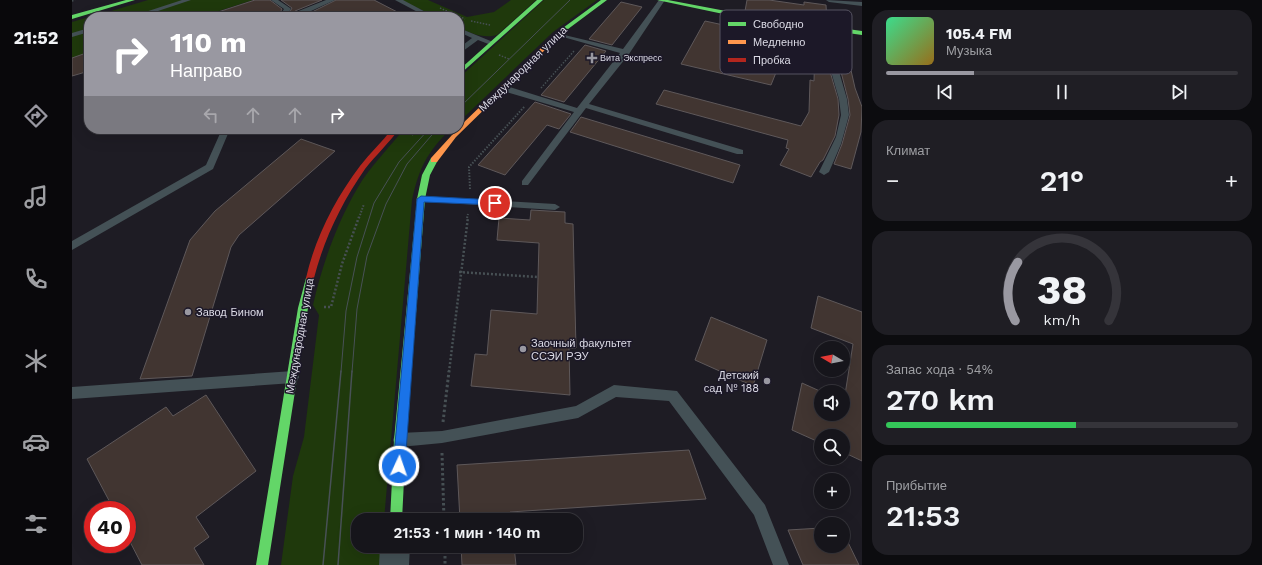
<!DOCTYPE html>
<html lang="ru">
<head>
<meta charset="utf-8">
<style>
  :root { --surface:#16151b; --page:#1f1e24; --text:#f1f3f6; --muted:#9e9fa3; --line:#35343a; --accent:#9998a1 }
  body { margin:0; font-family:"Work Sans",sans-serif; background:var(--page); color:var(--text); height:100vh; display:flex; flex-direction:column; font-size:15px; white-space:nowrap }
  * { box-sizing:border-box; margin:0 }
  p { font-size:13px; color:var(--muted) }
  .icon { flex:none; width:22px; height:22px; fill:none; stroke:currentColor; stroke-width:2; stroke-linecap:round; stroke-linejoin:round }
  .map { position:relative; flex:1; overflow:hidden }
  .sheet { display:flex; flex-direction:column; gap:10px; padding:10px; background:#0c0c0f; width:400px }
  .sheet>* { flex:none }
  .top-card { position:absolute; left:12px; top:12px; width:380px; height:122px; border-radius:16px; box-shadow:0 4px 16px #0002,0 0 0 1px var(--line); background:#9998a1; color:#fff; overflow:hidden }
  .needle { width:26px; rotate:280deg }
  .controls { position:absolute; left:742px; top:341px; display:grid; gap:8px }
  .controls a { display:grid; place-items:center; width:36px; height:36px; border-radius:50%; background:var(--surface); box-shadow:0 4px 16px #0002,0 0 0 1px var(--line); font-size:20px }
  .speed { position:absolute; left:12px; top:501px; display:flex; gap:8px; font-size:20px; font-weight:700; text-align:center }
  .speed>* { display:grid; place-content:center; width:52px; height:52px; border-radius:50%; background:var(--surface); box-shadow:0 4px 16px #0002,0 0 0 1px var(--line); line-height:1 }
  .speed .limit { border:6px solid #d22; background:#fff; color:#111 }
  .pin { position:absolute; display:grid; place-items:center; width:34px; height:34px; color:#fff; margin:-17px; border:2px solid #fff; border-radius:50%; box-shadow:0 1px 4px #0007 }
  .me { position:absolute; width:44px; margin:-22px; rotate:3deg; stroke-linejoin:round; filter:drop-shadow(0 0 3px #0008) }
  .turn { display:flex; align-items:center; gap:14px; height:84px; padding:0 20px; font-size:18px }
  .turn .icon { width:52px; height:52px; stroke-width:2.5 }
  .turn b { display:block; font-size:28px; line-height:34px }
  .lanes { display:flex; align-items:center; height:38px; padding:0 20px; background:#0003; justify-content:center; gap:20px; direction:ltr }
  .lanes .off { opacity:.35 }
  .big { font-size:30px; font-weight:600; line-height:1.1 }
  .sheet .widget { flex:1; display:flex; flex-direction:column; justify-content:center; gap:6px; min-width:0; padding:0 14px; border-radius:16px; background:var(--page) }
  .sheet .dial { align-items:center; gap:0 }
  .dial svg { height:104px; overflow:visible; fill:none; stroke:var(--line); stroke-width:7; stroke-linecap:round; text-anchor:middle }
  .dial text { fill:var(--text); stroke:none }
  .song { display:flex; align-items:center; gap:12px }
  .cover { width:48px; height:48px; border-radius:6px; background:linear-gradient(135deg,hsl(150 70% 55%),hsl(40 70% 35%)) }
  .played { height:4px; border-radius:2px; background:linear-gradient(90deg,var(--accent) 25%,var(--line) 25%) }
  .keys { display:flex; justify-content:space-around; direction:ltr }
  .heat { display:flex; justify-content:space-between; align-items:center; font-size:22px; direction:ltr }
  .charge { height:6px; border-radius:3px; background:linear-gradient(90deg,#34c759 54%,var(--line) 0) }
  .trip { position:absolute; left:279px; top:513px; width:232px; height:40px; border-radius:16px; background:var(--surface); box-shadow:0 4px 16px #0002,0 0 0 1px var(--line); font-weight:600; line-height:40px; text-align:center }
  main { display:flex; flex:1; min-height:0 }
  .tab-bar { display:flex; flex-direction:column; width:72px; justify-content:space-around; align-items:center; background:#09080b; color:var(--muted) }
  .tab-bar .icon { width:28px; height:28px }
  .tab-bar .active { color:var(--accent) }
  .tab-bar b { font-size:18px; color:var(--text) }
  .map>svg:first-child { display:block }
  .green { fill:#1f390c }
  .building { fill:#413531; stroke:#5e585a }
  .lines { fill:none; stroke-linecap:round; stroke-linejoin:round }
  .path-far3 { stroke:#475054; stroke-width:1.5; stroke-dasharray:1.5 1.5; stroke-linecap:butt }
  .path-far2 { stroke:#475054; stroke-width:2; stroke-dasharray:1.5 1.5; stroke-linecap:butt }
  .path-far1 { stroke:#475054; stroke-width:2.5; stroke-dasharray:2 2; stroke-linecap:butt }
  .path { stroke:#475054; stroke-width:3; stroke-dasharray:2.5 2.5; stroke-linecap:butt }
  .lane { fill:#445156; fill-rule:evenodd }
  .street { fill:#445156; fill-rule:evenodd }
  .fast { fill:#63d668; fill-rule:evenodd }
  .slow { fill:#ff974d; fill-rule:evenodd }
  .jam { fill:#b3261e; fill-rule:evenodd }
  .tram-far1 { stroke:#485156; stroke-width:1 }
  .tram { stroke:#485156; stroke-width:1.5 }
  .route { fill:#1a73e8; stroke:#114b97 }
  .poi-dot { fill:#9998a1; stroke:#1c1828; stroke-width:1.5 }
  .labels { text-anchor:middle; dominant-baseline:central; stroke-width:3; stroke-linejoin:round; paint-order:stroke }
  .far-poi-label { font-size:9px; fill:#dbdae5; stroke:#1c1828; text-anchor:start }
  .street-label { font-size:11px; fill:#dbdae5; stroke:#1c1828 }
  .poi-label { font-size:11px; fill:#dbdae5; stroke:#1c1828; text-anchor:start }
  .key { fill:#1c1828; stroke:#555261; stroke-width:1 }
  .key-label { font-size:11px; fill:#dbdae5 }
</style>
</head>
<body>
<main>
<nav class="tab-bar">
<b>21:52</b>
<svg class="icon active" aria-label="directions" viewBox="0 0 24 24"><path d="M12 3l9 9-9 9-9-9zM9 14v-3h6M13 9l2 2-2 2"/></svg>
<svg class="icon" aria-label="music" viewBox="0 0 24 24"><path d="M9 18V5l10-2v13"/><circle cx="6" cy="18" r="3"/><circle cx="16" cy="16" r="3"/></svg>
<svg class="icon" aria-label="phone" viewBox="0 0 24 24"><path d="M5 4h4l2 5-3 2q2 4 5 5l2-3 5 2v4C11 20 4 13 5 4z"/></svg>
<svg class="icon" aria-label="climate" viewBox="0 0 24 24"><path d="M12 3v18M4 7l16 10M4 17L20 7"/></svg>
<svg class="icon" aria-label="car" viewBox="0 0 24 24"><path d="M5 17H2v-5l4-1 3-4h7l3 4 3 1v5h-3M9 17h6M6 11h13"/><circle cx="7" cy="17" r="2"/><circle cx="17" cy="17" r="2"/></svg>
<svg class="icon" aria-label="filters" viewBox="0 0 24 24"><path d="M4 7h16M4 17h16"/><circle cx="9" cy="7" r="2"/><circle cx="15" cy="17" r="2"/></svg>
</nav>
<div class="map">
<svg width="790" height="565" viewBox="0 0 790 565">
  <rect width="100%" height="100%" fill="#1e1c24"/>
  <path class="green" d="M76,0H181L128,17H19Z
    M329,0H356L395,17L422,12L439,0H464L425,35C411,39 399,33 387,28V17H364Z
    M472,0H525L481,32L387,122V78Z
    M17,17V53L0,58V22Z
    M332,129H379C355,152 347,168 340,200L312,520H286V546H310L309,565H209L221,476L232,437L247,315L241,305C251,261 267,217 291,179C303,162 319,145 332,129Z"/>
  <path class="building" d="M183,0H198L210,9L206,17H141L140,14Z
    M209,0H250L223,11L218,17H215L220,8Z
    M264,0H302L335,17H230Z
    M675,0H697L732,5V2L754,5L755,23L673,11Z
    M549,2L570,7L540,45L517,39Z
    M633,21L670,29L671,22L756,34L758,45L757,68L766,99L767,115L763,136L751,160L748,162L739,177L708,165L717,149L714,148L716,140L584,104L592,90L729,126L737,112L738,80L742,81L743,45L717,40L699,85L609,64Z
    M513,45L534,51L492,102L469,95Z
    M768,46L774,48L783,88L790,107L789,132L779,169L762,164L770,144L778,115L776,99L768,68Z
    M17,52V71L0,76V58Z
    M463,102L499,114L487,129L475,125L433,175L406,165Z
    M509,117L668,165L661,183L498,132Z
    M229,139L263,151L167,235L159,247L120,376L68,379L118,240L143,211Z
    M459,210L493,212V223L501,224L504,348H497L498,395L399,386L403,354L415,355L419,310L465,314L467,243L425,240L427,218L458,220Z
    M746,296L790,312V461L771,452V436H749V443L720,430L730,383L750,392L749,414H771V401H772L781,344L739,328Z
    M639,317L695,340L681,386L623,360Z
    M134,395L184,471L124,517L137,537L122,548L132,565H70L55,536V510H42L15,459L94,407L101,416Z
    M617,450L634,499L438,512L439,520H388L385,465Z
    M749,528V546H771V532L787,565H731L716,530Z
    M389,546H442L444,565H390Z"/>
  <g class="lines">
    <path class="path-far3" d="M0,1L3,0
      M368,8L393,19
      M399,21L418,25
      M427,55L437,59
      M469,88L502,51
      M387,90L391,87"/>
    <path class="path-far2" d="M340,135L345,129
      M398,189L397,167L453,106
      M287,218L292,204
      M395,218L396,214"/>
    <path class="path-far1" d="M387,272L466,277
      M252,307H259L270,264L287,217
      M377,372L396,217"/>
    <path class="path" d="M371,422L377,371
      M370,453L372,520
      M373,546V565"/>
    <path class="lane" d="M110,0H119L68,17H58Z
      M199,0H206L218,8L219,9L213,17H207L212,9Z
      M254,0H263L226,17H219L224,12Z
      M323,0H331L363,17H355Z
      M587,0H593L557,54L517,104L671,150V154H665L514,108L456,185H450V181L502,112L428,90V86H434L505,108L548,53L484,35V33L551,49Z
      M754,0L790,2V6L757,2Z
      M17,28V32L0,37V33Z
      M387,28L421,42L422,43L419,45L406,40L387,54V48L400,38L387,32Z
      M763,28L766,30V68L775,99L777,115L769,144L757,172L752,175L747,172L764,137L769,115L767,99L758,68L760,30Z
      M150,129H158L141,169L0,250V241L134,165Z
      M349,196L483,204L488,207L483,210L346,201L344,199L346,197Z
      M221,371L225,373L227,377L225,381L221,383L0,399V387Z
      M542,385L605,391L693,505L717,565H701L682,515L597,401L544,397L506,418L370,443L328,447L323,445L321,440L323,435L328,433L370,431L504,406Z"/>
    <path class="street" d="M308,546H338L337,565H307Z"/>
    <path class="fast" d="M54,0H63L0,19V15Z
      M465,0H471L387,75V70Z
      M529,0H535L488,35L477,46H473V44L484,33Z
      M585,0H596L675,15L790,31V35L675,19Z
      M359,158H365L366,160L358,175L353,199L334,440L330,520H318L322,440L345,199L350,175Z
      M238,275L242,278L236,308L196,565H184L226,308L234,278Z"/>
    <path class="slow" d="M473,44L478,45L384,137L365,162H359V158L380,135L387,129V127Z"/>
    <path class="jam" d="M320,129H327C317,143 304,155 293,169C270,202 252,239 242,278L238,281L235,280L234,278C243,238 263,199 288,166C298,153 310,142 320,129Z"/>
    <path class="tram-far1" d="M387,108L498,0
      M269,372L274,311L285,257L302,203L327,162L357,129
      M280,372L285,309L295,256L314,204L335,164L365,129"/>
    <path class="tram" d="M251,565L269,371
      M266,565L280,371"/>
  </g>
  <path class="route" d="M349,196L423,200L427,203L423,205L352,202L333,466L331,470L327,472L323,470L321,466L345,199Z"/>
  <g class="poi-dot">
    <path d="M518 52h4v4h4v4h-4v4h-4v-4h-4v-4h4z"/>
    <circle cx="116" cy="312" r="4"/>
    <circle cx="451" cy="349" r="4"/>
    <circle cx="695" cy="381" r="4"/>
  </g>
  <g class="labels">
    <g class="far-poi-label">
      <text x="528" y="58">Вита Экспресс</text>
    </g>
    <g class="street-label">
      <text transform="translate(451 69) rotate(-44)">Международная улица</text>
      <text transform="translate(228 336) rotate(-80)">Международная улица</text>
    </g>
    <g class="poi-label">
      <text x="124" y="312">Завод Бином</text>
      <text x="459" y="343">Заочный факультет<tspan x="459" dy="13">ССЭИ РЭУ</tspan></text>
      <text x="687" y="375" text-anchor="end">Детский<tspan x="687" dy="13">сад № 188</tspan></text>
    </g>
  </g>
  <rect x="648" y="10" width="132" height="64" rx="6" class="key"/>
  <rect x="656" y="22" width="18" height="4" fill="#63d668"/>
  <rect x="656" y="40" width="18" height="4" fill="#ff974d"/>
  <rect x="656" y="58" width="18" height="4" fill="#b3261e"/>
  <g class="key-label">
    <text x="681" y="28">Свободно</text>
    <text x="681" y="46">Медленно</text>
    <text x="681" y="64">Пробка</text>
  </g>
</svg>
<div class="controls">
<a><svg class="needle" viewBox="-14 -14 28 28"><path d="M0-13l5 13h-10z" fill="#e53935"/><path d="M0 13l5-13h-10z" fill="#9e9fa3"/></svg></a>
<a><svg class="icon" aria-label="sound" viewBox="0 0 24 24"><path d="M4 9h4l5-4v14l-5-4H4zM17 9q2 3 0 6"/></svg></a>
<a><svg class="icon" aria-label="search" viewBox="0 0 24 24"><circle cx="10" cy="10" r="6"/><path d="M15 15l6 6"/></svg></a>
<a>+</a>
<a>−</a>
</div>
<div class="speed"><div class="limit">40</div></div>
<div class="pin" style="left:423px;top:203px;background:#d93025"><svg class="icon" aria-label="arrive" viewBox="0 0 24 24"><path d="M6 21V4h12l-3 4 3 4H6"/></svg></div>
<svg class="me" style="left:327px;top:466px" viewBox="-20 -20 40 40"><circle r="17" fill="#1a73e8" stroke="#fff" stroke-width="3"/><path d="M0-11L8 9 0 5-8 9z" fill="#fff"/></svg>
<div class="trip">21:53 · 1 мин · 140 m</div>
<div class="top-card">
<div class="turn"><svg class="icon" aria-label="right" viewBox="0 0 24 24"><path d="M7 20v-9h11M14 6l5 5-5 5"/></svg><div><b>110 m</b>Направо</div></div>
<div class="lanes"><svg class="icon off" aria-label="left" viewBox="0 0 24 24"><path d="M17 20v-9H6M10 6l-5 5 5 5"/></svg><svg class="icon off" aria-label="ahead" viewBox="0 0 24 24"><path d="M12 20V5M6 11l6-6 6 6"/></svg><svg class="icon off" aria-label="ahead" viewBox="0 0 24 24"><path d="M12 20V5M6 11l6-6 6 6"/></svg><svg class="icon" aria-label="right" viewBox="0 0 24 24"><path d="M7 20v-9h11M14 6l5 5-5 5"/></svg></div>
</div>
</div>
<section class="sheet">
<div class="widget">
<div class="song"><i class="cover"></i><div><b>105.4 FM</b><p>Музыка</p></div></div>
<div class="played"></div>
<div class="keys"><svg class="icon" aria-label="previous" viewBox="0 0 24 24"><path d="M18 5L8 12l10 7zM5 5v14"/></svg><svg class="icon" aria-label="pause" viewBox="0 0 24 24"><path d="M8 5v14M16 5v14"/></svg><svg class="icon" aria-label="next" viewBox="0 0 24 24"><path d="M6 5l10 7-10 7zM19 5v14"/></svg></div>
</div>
<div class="widget"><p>Климат</p>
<div class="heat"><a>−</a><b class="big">21°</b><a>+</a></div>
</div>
<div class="widget dial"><svg viewBox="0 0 100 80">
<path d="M14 69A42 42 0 1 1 86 69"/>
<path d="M14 69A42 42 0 0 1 16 24" stroke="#9998a1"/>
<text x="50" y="56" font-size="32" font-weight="700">38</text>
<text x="50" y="72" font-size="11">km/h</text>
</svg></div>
<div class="widget"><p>Запас хода · 54%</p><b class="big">270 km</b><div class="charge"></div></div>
<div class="widget"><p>Прибытие</p><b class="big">21:53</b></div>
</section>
</main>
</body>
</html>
